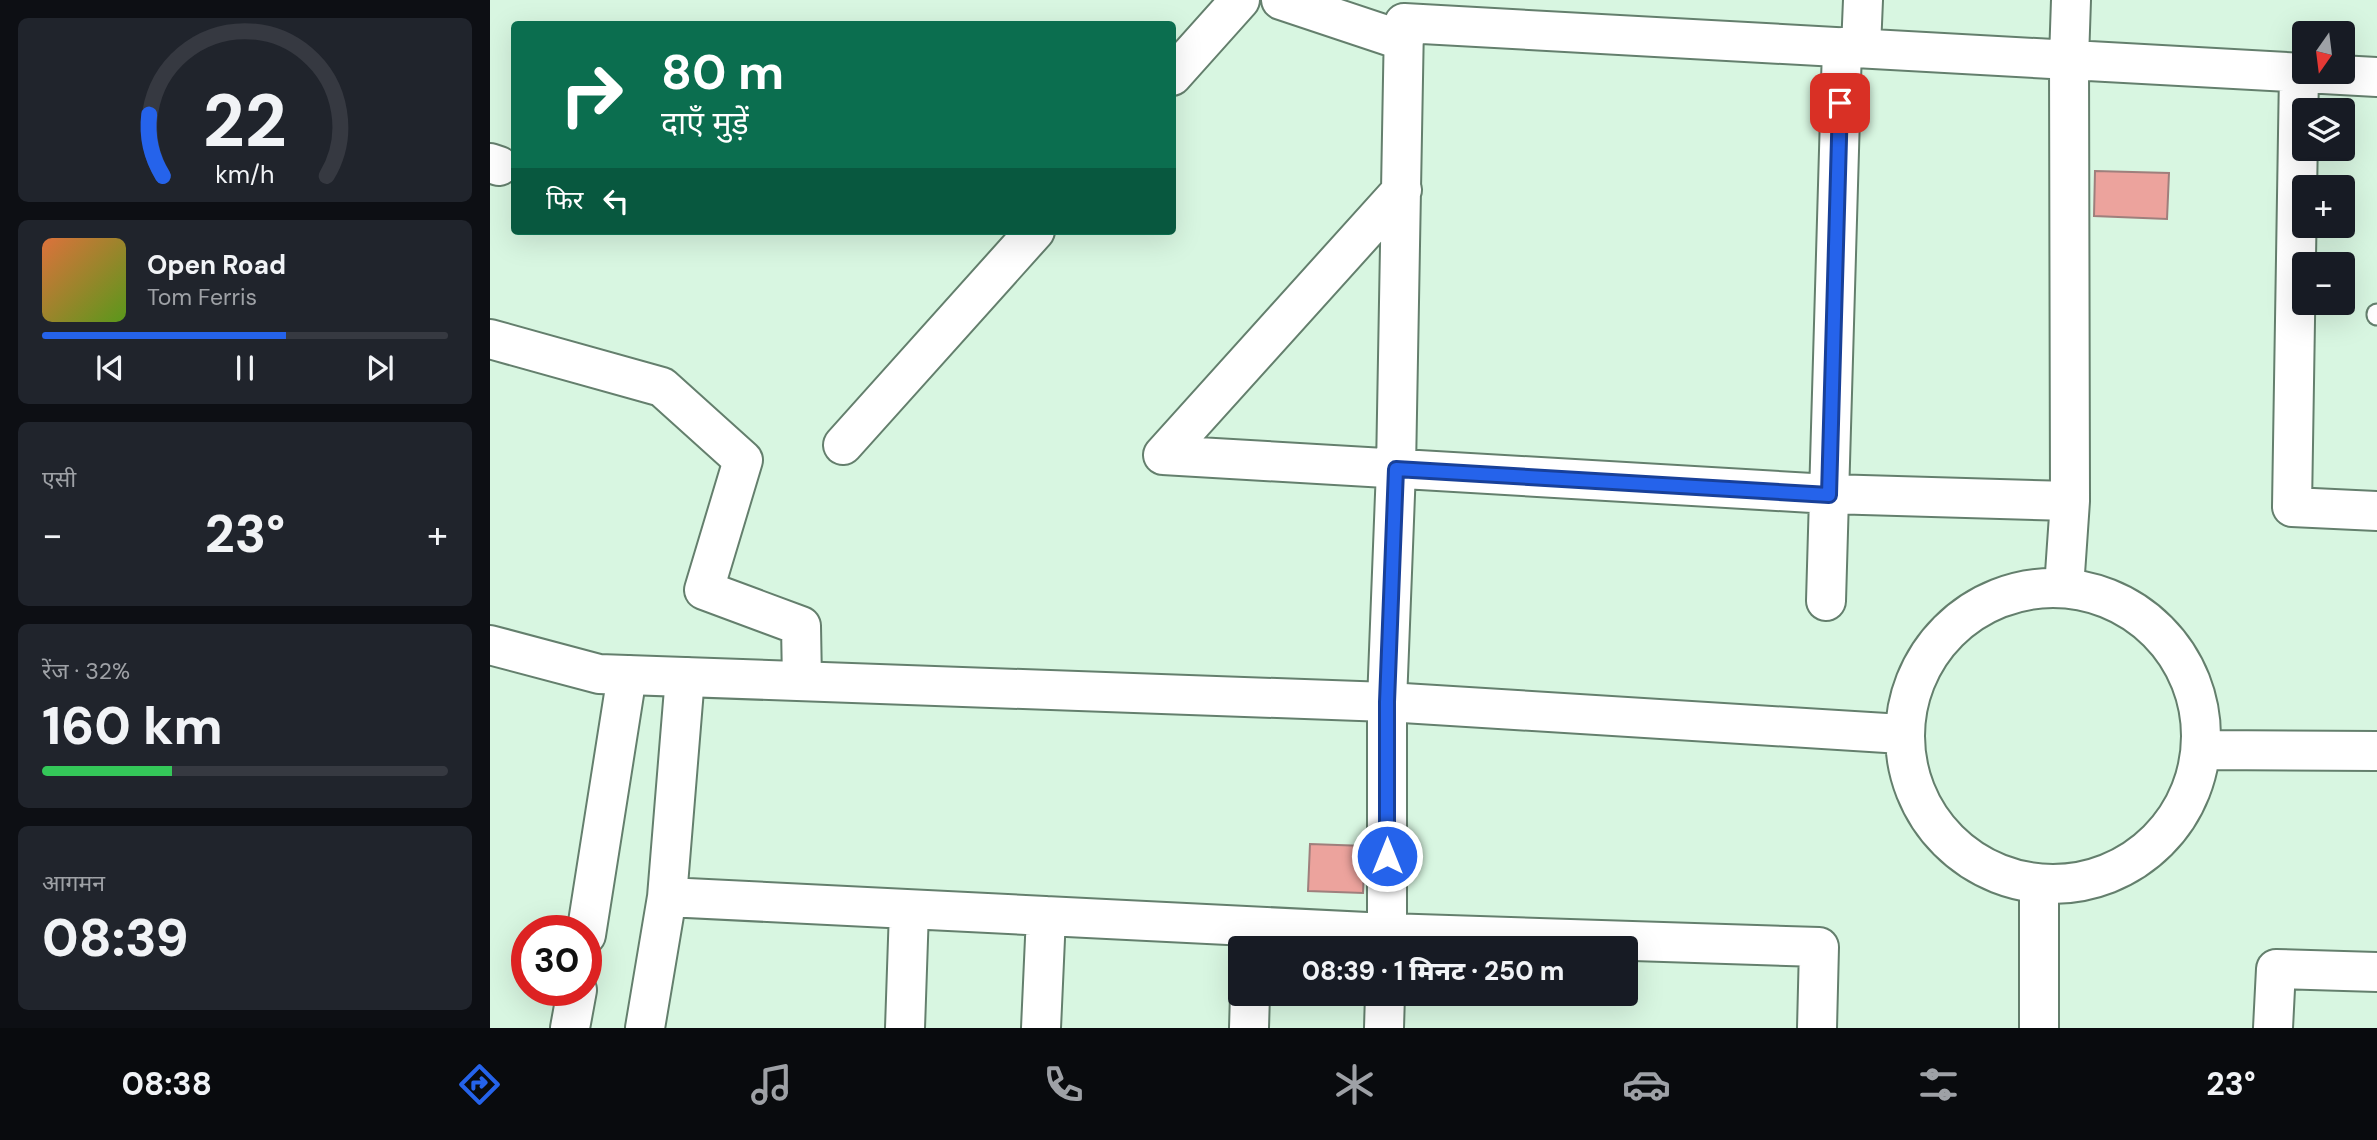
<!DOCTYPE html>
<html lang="hi">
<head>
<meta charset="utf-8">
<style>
  :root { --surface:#171b24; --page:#20242c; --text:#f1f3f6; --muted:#9ea1a6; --line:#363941; --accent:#2563eb }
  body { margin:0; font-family:"DM Sans","Noto Sans Devanagari",sans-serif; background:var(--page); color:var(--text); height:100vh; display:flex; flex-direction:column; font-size:26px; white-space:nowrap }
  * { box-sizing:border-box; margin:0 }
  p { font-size:23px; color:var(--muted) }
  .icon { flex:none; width:38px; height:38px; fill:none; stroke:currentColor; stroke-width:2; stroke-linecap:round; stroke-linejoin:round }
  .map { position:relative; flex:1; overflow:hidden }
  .side { display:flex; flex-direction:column; gap:18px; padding:18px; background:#0d0f14; width:490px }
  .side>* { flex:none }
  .guide { position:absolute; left:21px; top:21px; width:665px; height:214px; border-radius:7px; box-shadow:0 7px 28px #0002; background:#0b6e4f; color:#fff; overflow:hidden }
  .needle { width:46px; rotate:194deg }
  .tools { position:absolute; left:1802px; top:21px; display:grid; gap:14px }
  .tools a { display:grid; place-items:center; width:63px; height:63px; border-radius:7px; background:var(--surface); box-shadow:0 7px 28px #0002; font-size:35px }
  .speed { position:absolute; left:21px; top:915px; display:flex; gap:14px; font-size:35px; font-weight:700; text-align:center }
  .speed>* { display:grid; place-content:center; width:91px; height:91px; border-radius:50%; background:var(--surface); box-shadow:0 7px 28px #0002; line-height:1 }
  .speed .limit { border:10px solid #d22; background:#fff; color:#111 }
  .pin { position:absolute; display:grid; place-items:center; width:60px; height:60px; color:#fff; margin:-30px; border-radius:14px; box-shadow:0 4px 10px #0006 }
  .me { position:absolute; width:77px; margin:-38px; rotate:0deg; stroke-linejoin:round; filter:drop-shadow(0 0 5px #0008) }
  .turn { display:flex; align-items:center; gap:24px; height:147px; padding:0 35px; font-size:32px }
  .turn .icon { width:91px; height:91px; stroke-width:2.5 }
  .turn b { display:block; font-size:49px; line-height:60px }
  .then { display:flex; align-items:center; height:66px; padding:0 35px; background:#0003; gap:14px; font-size:26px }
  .big { font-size:52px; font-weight:800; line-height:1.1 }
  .side .card { flex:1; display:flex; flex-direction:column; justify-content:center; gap:10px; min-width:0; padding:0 24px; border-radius:10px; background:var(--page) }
  .side .dial { align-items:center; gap:0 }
  .dial svg { height:182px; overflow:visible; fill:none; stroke:var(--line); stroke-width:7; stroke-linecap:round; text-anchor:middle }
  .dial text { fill:var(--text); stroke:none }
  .song { display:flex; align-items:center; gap:21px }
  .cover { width:84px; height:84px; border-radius:10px; background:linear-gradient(135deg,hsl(20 70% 55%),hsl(90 70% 35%)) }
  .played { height:7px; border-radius:4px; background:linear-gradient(90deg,var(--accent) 60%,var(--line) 60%) }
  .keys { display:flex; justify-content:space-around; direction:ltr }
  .heat { display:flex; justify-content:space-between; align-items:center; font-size:38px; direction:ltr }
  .charge { height:10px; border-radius:5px; background:linear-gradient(90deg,#34c759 32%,var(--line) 0) }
  .trip { position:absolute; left:738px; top:936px; width:410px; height:70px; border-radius:7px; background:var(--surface); box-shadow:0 7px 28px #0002; font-weight:800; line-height:70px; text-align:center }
  .menu { display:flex; height:112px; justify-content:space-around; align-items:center; background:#090b0e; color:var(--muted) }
  .menu .icon { width:49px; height:49px }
  .menu .on { color:var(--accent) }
  .menu b { font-size:32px; color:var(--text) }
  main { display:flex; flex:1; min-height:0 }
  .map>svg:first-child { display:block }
  .building { fill:#eca39d; stroke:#9f7f7c; stroke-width:2 }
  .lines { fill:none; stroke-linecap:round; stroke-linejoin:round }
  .lane-casing { stroke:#647f6d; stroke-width:23 }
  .street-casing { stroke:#647f6d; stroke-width:42 }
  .secondary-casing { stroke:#647f6d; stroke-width:42 }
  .lane { stroke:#fff; stroke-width:19 }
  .street { stroke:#fff; stroke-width:38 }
  .secondary { stroke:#fff; stroke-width:38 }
  .route-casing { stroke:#184099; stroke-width:18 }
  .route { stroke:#2563eb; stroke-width:12 }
</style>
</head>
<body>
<main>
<section class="side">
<div class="card dial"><svg viewBox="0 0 100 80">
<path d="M14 69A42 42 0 1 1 86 69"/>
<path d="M14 69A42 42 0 0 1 8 42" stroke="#2563eb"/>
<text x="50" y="56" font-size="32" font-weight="700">22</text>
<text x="50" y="72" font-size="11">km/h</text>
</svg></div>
<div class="card">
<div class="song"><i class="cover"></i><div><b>Open Road</b><p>Tom Ferris</p></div></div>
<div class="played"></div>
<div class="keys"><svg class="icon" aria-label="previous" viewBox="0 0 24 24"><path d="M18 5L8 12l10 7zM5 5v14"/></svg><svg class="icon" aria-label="pause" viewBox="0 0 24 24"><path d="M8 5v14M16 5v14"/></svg><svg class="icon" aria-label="next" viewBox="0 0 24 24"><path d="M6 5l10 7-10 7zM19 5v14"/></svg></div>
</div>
<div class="card"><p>एसी</p>
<div class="heat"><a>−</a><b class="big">23°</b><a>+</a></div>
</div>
<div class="card"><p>रेंज · 32%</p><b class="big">160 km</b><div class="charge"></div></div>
<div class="card"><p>आगमन</p><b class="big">08:39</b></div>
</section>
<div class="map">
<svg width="1887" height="1028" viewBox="0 0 1887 1028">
  <rect width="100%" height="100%" fill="#d8f6e1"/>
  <path class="building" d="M1605,171L1679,173L1677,219L1604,216Z
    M820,844L875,846L873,893L818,891Z"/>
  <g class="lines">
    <defs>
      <path id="lane" d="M1887,314V315"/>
      <path id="street" d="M791,0L914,41
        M1371,48L1373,0
        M1809,72L1802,507L1887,511
        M682,76L750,0
        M0,163L9,166
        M0,339L172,387L253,460L214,590L311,626L312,681
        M353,445L545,231
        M673,455L1339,494L1580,501
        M673,455L912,190
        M1574,588L1580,501L1579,59L1581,0
        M1336,601L1352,47
        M195,677L177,897L897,933V948
        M96,935L137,675
        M80,1028L87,990
        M155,1028L177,897
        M415,1028L419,910
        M551,1028L556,916
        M759,1028L760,994
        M894,1028L895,994
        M1327,1028L1329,947L897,933V702L906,469L914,23L1887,77
        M1549,1028V886
        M1783,1028L1786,969L1887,972"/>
      <path id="secondary" d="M1415 736a148 148 0 1 1 296 0a148 148 0 1 1-296 0Z
        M0,645L109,674L897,702L1412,734
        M1715,750L1887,751"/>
    </defs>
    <use href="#lane" class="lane-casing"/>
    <use href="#street" class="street-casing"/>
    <use href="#secondary" class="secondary-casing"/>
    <use href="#lane" class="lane"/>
    <use href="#street" class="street"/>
    <use href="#secondary" class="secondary"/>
  </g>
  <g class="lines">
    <defs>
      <path id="route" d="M897,856V702L906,469L1339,495L1350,103"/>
    </defs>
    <use href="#route" class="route-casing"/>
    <use href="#route" class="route"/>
  </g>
</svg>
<div class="tools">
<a><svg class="needle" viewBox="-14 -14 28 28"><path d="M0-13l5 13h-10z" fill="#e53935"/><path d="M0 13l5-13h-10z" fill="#9ea1a6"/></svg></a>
<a><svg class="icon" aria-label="layers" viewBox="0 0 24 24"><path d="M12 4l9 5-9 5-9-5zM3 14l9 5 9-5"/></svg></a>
<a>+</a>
<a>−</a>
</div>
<div class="speed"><div class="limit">30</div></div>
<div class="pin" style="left:1350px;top:103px;background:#d93025"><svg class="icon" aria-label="arrive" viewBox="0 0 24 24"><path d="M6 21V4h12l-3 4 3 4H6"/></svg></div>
<svg class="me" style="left:897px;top:856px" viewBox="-20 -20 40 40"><circle r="17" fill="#2563eb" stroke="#fff" stroke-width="3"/><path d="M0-11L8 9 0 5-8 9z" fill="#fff"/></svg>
<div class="trip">08:39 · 1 मिनट · 250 m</div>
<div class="guide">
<div class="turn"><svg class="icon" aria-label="right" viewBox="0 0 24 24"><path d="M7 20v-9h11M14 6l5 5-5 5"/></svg><div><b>80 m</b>दाएँ मुड़ें</div></div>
<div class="then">फिर<svg class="icon" aria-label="left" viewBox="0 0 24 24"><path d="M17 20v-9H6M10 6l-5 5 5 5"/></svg></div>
</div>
</div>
</main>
<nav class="menu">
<b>08:38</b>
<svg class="icon on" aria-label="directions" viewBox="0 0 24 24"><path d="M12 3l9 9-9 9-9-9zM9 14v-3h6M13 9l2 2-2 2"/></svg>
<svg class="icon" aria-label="music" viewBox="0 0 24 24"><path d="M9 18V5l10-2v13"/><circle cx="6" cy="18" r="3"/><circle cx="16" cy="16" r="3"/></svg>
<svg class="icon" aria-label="phone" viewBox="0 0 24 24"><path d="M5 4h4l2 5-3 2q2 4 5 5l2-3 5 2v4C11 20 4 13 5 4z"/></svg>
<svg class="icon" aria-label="climate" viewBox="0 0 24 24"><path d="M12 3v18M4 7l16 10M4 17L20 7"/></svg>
<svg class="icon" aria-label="car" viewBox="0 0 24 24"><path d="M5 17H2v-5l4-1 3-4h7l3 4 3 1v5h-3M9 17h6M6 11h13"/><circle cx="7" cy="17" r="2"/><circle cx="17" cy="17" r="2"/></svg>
<svg class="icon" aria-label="filters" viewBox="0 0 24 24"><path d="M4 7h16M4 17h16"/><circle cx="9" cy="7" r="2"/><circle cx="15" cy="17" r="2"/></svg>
<b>23°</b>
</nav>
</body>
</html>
